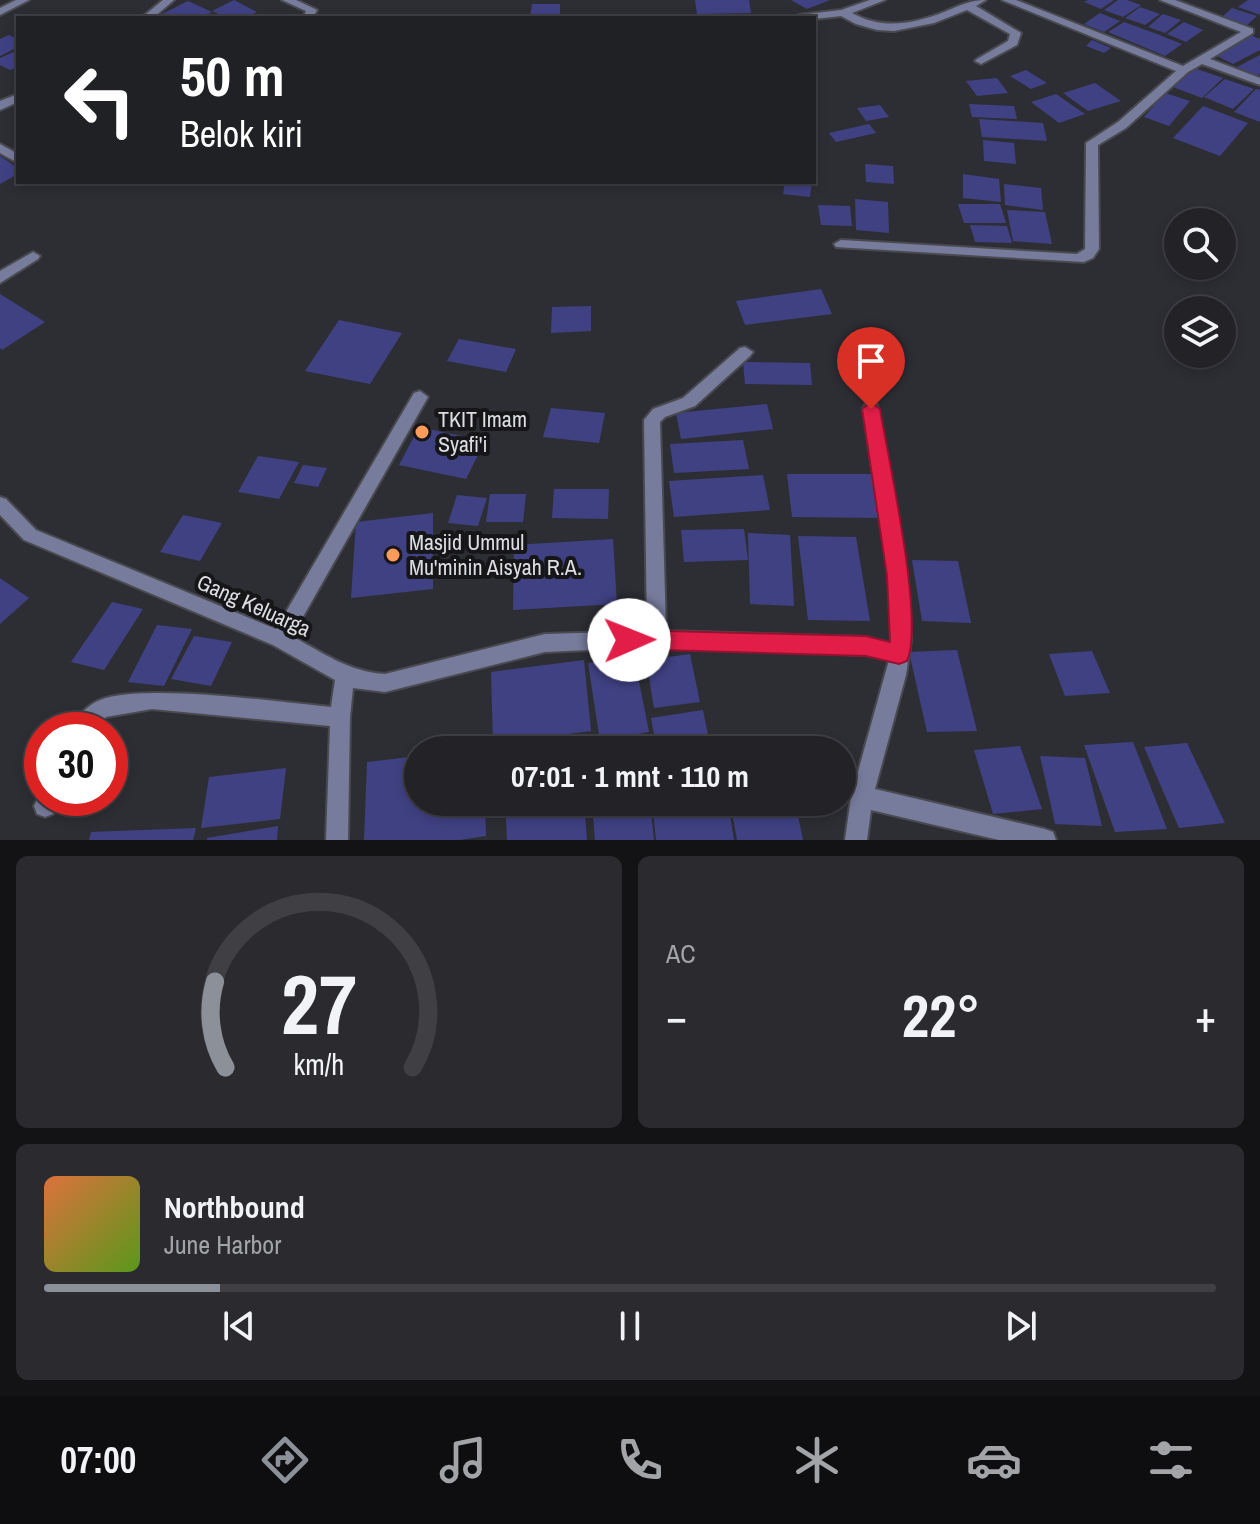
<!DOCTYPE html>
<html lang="id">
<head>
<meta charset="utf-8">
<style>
  :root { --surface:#222227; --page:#2a2a2f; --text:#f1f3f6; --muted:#a2a4a7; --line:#3f3f44; --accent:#8c9099 }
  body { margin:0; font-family:"Archivo Narrow",sans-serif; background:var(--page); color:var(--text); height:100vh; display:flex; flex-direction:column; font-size:30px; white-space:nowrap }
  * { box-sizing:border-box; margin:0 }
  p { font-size:26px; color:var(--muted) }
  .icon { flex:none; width:44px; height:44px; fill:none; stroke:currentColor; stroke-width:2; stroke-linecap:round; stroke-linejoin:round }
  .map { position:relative; height:840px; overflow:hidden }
  .side { display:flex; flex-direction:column; gap:16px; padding:16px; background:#131315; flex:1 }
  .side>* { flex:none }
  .top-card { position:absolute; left:16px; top:16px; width:800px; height:168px; border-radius:0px; box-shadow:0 4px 12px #0003,0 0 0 2px var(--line); background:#202124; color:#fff; overflow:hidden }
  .buttons { position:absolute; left:1164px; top:208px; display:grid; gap:16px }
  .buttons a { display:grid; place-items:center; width:72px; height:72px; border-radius:50%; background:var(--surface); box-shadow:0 4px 12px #0003,0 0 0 2px var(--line); font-size:40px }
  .speed { position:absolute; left:24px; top:712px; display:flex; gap:16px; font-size:40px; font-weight:700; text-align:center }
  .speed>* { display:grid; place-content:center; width:104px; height:104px; border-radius:50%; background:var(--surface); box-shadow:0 4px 12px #0003,0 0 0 2px var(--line); line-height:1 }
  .speed .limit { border:12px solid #d22; background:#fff; color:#111 }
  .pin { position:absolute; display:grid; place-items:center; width:68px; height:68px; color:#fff; margin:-82px -34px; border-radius:50% 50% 50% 0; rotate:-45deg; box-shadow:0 0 8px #0007 }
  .pin .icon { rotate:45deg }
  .me { position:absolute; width:88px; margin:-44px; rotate:89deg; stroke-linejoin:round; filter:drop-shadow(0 0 6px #0008) }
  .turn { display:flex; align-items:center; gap:28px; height:168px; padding:0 32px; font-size:36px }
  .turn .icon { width:104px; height:104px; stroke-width:2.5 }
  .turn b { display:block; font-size:56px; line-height:68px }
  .big { font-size:60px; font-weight:700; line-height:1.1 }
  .side .tile { flex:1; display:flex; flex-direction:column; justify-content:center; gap:12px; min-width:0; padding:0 28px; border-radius:12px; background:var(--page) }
  .side .dial { align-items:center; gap:0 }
  .dial svg { height:208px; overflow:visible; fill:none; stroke:var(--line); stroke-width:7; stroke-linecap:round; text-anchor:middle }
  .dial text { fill:var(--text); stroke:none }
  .song { display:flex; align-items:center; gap:24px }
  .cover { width:96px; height:96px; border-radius:12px; background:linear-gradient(135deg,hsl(20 70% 55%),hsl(90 70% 35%)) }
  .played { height:8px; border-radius:4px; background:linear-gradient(90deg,var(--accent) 15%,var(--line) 15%) }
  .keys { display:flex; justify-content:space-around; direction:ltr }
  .heat { display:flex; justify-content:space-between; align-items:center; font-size:44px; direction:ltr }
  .side .tiles { flex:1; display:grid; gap:16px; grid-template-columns:1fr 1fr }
  .tile:last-child { grid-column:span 2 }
  .trip { position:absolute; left:404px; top:736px; width:452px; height:80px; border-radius:40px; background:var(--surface); box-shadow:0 4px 12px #0003,0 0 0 2px var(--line); font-weight:700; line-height:80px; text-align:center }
  .tab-bar { display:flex; height:128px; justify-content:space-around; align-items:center; background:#0e0e10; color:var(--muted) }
  .tab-bar .icon { width:56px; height:56px }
  .tab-bar .on { color:var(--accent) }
  .tab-bar b { font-size:36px; color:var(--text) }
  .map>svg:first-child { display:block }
  .building { fill:#404183 }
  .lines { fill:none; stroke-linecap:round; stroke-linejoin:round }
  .minor-casing { stroke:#494a50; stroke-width:4 }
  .minor { fill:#787c9c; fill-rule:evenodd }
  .route { fill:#e11d48; stroke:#92132f; stroke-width:2 }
  .poi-dot { fill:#ff9b5a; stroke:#161619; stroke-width:3 }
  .labels { text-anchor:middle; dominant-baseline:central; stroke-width:8; stroke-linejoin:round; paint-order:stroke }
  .poi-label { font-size:22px; fill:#dddee2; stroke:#161619; text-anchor:start }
  .street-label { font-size:22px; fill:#dddee2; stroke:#161619 }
</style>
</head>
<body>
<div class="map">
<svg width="1260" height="840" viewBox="0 0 1260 840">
  <rect width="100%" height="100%" fill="#2d2e34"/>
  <path class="building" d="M234,0L257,12L244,18H227L212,11Z
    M695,0H749L751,13L697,14Z
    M791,0H830L807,9Z
    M1088,0H1114L1101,9L1084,2Z
    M1118,0H1127L1141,5L1123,17L1104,10Z
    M1248,0H1260V15L1238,7Z
    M188,1L212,12L200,18H171L162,14Z
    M532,4H560V18H530Z
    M1140,7L1160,14L1145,25L1125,18Z
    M1232,8L1257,16L1247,25L1222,17Z
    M1100,13L1120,21L1104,32L1084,24Z
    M1163,14L1181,20L1165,33L1148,27Z
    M1124,22L1157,34L1182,44L1165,56L1108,32Z
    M1184,22L1203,30L1186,42L1167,34Z
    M9,35L18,39V47L0,56V39Z
    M1250,35L1260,39V50L1233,64L1213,54Z
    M1092,40L1111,48L1104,53L1086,46Z
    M18,50V67L10,70L0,65V58Z
    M1260,55V74L1257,76L1237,67Z
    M1194,68L1223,78L1202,98L1173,87Z
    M1026,70L1047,83L1031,89L1010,76Z
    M997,78L1008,93L977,96L966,81Z
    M1225,79L1254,89L1233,109L1204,97Z
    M1095,83L1121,101L1088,111L1063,93Z
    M1256,89L1260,90V122L1234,112Z
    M1165,93L1190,101L1169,126L1144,117Z
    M1056,94L1085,114L1059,123L1031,102Z
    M969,104L1014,106L1017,119L972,117Z
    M880,105L889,117L866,121L857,108Z
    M1203,106L1248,123L1220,156L1173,138Z
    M979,119L1043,123L1047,141L982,137Z
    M869,124L876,133L836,142L829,133Z
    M983,140L1014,143L1016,164L984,161Z
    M0,156L18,168V174L0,184Z
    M865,164L893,166L894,184L866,182Z
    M963,174L999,179L1001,202L963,198Z
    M785,182H812L810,197L783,194Z
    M1004,184L1041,188L1043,210L1005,205Z
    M855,199L888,202L889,233L856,230Z
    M958,204H1000L1006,223H964Z
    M818,205L850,206L852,226L821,225Z
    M1007,210L1045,212L1052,244L1013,241Z
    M970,225L1007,226L1012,243L975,242Z
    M821,289L832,314L745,325L736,301Z
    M0,294L45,322L2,350L0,348Z
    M591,306V331L551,333L552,307Z
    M339,320L402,333L370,384L305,371Z
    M459,339L516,349L506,372L447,361Z
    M743,362L810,363L812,385L745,384Z
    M767,404L773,429L681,439L676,413Z
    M551,408L605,413L599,443L543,437Z
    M419,427L485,441L466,479L399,465Z
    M743,440L749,469L674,473L670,444Z
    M258,456L299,462L279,499L238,492Z
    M303,465L327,468L318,487L294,483Z
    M787,474H876L885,518L792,517Z
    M763,475L770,510L674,517L669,481Z
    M554,489H609L608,519L552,518Z
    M490,494H526L523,522H486Z
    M457,495L487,498L478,526L448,523Z
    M433,513V589L351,598L356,522Z
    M183,515L222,523L200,561L160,552Z
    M744,529L748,560L684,562L681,530Z
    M748,533L790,535L794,606L750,604Z
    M798,536L856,537L870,621L808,620Z
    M613,539L617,604L513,610L514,545Z
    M912,560L958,561L971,623L922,621Z
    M0,578L29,598L0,624Z
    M112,602L143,609L104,670L71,662Z
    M157,625L192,629L164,686L128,682Z
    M194,636L232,642L211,686L171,679Z
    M957,650L977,731L927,732L909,652Z
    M1092,651L1110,693L1065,696L1049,654Z
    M690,654L700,702L654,708L646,660Z
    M634,656L649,732L600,741L588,663Z
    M584,660L591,731L493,744L491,672Z
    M703,710L711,750H657L651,718Z
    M1133,742L1167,829L1115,832L1084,745Z
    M1187,743L1225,823L1179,828L1144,747Z
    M1020,746L1042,809L993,814L974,750Z
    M418,756V802H485L486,836L460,840H364L367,762Z
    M1040,756L1085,758L1102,826L1055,824Z
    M286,768L280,819L201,828L209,777Z
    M505,802H584L587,840H507Z
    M592,802H650L654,840H595Z
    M652,802H728L734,840H656Z
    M730,802H795L803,840H737Z
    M278,826L277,840H207V838Z
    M196,828L193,840H89L91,832Z"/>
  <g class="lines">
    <defs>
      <path id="minor" d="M16,0H29L0,15V8Z
        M163,0H174L153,18H141Z
        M282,0H296L317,10L313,18H303L306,11Z
        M870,0H885L852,13C882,30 913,24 944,12C959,6 970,0 986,0L976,6L1021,33L1017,45L981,64L975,61L977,59L1008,41L1010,34L967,10L934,23L894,31L877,30L856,24L841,16L814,19L794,18L799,15L841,10Z
        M1002,0H1016L1183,66L1241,32L1160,0H1175L1253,29V33L1210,59L1260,78V85L1202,64L1188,72L1126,128L1098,145L1099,249L1093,258L1084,262L836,247L834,244L841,240L1077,254L1085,249L1086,143L1118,122L1176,71Z
        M18,94V102L0,110V101Z
        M0,144L18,154V163L0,153Z
        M33,252L40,256L38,259L0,283V271Z
        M745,347L753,352L750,356L695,406L665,417L660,422L666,631L866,637L892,644L889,576L863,409L865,405H877L907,576L911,640L906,675L875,789L1045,829L1053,832L1056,840H999L871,810L867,840H845L851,797L889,660L866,655L657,647L545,652L385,692L353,688L350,717L348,840H326L330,726L152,709L106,717L94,730H70C74,720 85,708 94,703C129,680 285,703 331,707L335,680L273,645L24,540L0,515V497L6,499L36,530L276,629L414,393L420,391L428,397L292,636C323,653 349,672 385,674L545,634L647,631L644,420L653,409L683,398L740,348Z
        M42,790V798H60L53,814L45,817L37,814L34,806Z"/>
    </defs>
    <use href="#minor" class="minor-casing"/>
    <use href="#minor" class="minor"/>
  </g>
  <path class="route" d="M871,402L880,409C888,458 925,622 907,661L899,664L866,656L629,649L621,646L618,640L621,633L629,630L866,636L890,642L887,576L862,409Z"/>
  <g class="poi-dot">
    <circle cx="422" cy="432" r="8"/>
    <circle cx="393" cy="555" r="8"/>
  </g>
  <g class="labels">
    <g class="poi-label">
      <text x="438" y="419">TKIT Imam<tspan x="438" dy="25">Syafi'i</tspan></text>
      <text x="409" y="542">Masjid Ummul<tspan x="409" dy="25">Mu'minin Aisyah R.A.</tspan></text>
    </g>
    <g class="street-label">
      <text transform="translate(254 605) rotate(24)">Gang Keluarga</text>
    </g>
  </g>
</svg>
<div class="buttons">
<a><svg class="icon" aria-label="search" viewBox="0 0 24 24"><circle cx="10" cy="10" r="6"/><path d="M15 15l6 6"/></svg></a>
<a><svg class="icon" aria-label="layers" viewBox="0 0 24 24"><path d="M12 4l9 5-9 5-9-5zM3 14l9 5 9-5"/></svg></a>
</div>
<div class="speed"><div class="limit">30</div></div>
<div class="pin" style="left:871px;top:409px;background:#d93025"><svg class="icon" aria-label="arrive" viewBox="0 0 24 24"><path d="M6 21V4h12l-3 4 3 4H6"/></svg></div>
<svg class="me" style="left:629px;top:640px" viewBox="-20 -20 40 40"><circle r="19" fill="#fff"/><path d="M0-13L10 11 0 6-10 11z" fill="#e11d48"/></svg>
<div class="trip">07:01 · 1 mnt · 110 m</div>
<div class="top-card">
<div class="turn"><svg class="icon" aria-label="left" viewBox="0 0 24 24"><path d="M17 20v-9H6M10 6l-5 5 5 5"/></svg><div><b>50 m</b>Belok kiri</div></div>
</div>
</div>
<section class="side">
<div class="tiles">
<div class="tile dial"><svg viewBox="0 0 100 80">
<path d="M14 69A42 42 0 1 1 86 69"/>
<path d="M14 69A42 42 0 0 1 10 36" stroke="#8c9099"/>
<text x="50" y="56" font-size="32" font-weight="700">27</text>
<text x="50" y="72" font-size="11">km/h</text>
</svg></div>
<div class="tile"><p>AC</p>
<div class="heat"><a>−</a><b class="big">22°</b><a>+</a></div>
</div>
<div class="tile">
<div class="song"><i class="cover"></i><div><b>Northbound</b><p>June Harbor</p></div></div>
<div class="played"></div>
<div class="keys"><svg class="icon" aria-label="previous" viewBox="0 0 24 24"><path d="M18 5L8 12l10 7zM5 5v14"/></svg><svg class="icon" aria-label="pause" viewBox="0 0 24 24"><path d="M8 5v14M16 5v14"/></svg><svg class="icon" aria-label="next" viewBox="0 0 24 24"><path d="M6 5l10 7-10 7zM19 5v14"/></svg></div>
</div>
</div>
</section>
<nav class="tab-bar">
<b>07:00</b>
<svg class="icon on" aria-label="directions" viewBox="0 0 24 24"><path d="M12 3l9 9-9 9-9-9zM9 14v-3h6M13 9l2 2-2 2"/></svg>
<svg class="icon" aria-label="music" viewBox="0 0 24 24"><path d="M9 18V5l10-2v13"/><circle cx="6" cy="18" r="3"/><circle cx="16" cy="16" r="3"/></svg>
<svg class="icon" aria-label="phone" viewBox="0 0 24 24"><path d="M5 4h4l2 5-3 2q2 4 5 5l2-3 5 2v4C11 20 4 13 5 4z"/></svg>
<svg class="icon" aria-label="climate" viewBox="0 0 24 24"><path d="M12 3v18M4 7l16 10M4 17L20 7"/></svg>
<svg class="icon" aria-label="car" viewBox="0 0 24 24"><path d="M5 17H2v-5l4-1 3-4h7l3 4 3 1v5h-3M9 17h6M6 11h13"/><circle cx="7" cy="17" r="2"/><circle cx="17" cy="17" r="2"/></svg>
<svg class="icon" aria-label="filters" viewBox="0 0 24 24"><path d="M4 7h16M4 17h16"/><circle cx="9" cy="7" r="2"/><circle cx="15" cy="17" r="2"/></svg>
</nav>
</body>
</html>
